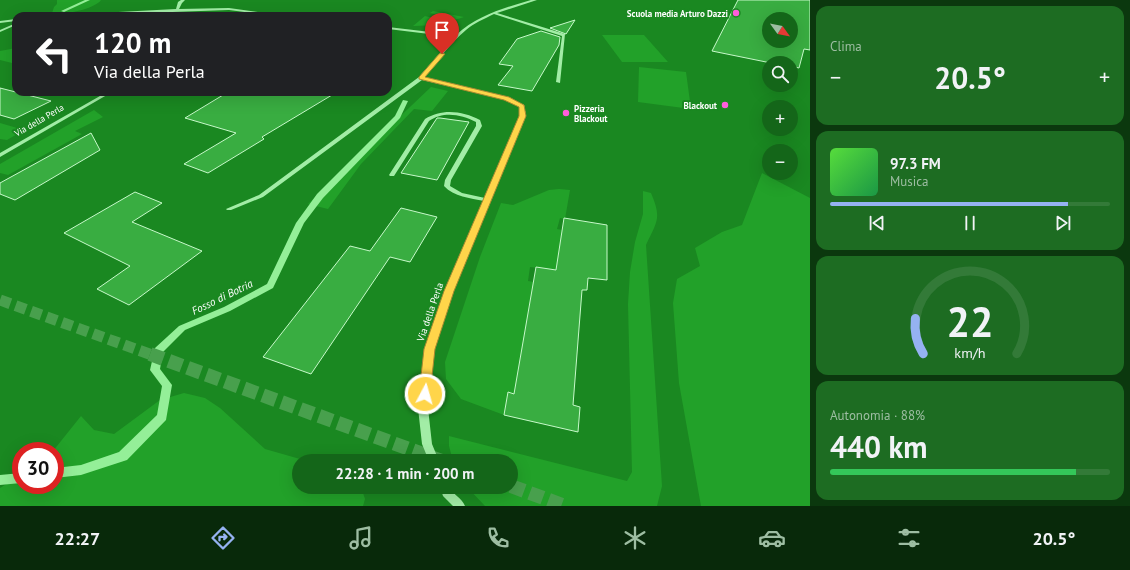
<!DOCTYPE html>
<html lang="it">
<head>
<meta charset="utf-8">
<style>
  :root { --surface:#146619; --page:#1d6c22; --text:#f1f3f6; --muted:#9dbda2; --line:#337a38; --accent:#95b2f1 }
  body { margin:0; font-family:"PT Sans",sans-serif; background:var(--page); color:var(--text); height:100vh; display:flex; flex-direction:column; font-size:15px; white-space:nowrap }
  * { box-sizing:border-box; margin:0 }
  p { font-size:13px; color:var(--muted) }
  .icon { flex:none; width:22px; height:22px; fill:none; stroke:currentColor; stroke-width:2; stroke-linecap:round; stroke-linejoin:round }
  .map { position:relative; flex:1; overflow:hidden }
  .drawer { display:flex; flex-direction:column; gap:6px; padding:6px; background:#0b380e; width:320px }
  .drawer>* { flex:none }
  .banner { position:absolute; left:12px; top:12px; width:380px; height:84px; border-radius:12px; box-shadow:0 4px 16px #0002; background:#202124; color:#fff; overflow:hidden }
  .needle { width:26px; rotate:123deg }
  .buttons { position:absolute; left:762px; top:12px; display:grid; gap:8px }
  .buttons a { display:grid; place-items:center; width:36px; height:36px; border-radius:50%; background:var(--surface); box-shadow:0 4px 16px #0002; font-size:20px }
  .speed { position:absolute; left:12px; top:442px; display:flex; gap:8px; font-size:20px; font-weight:700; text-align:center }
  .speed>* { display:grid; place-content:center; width:52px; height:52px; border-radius:50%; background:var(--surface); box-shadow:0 4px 16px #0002; line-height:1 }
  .speed .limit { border:6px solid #d22; background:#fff; color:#111 }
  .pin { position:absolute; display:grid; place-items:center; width:34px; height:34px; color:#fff; margin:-41px -17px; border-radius:50% 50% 50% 0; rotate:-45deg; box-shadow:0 0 4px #0007 }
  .pin .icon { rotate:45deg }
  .me { position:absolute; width:44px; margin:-22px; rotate:6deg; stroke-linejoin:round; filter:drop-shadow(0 0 3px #0008) }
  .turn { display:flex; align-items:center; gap:14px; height:84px; padding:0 16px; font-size:18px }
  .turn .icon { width:52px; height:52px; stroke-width:2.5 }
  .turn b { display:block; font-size:28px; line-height:34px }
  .big { font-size:30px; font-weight:700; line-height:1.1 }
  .drawer .widget { flex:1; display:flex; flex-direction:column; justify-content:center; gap:6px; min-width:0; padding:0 14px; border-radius:12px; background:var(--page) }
  .drawer .dial { align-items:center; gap:0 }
  .dial svg { height:104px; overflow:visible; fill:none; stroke:var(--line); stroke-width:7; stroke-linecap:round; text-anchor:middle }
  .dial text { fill:var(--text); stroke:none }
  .song { display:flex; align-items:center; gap:12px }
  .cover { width:48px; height:48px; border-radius:6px; background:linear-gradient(135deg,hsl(110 70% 55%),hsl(140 70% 35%)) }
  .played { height:4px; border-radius:2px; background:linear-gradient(90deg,var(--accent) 85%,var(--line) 85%) }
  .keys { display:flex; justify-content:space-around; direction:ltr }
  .heat { display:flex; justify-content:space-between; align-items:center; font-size:22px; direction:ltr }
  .charge { height:6px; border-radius:3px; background:linear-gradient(90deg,#34c759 88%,var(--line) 0) }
  .trip { position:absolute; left:292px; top:454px; width:226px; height:40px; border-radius:20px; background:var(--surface); box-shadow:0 4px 16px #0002; font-weight:700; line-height:40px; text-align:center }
  .dock { display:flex; height:64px; justify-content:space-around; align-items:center; background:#08290a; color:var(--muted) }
  .dock .icon { width:28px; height:28px }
  .dock .selected { color:var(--accent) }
  .dock b { font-size:18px; color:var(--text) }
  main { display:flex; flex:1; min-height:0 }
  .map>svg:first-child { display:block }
  .green { fill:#22a129 }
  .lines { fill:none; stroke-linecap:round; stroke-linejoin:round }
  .stream { fill:#94ef98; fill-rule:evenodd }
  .building { fill:#39ad41; stroke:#c7f9ca; fill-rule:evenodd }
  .major-tunnel-far1 { stroke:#48a04d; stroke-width:11; stroke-dasharray:11 5.5; stroke-linecap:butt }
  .major-tunnel { stroke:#48a04d; stroke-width:14; stroke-dasharray:14 6; stroke-linecap:butt }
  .minor { fill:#a2eda6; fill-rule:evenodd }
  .route { fill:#ffd54a; stroke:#a68a30 }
  .poi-dot { fill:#ff5ddc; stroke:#1a8821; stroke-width:1.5 }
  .labels { text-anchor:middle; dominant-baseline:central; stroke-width:4; stroke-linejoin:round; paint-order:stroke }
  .far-poi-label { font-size:9px; font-weight:bold; fill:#fff; stroke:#1a8821; text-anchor:end }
  .far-street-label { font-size:9px; fill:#fff; stroke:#1a8821 }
  .street-label { font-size:10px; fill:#fff; stroke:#1a8821 }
  .water-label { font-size:11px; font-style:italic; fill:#fbfefb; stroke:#1a8821 }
</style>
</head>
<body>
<main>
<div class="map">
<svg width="810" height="506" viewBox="0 0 810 506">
  <rect width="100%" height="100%" fill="#1a8821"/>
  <path class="green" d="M57,0H101C95,9 62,16 52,13L54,7L57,4Z
    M433,11L464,17L439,25L413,26L425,16L433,18L438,15L430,13Z
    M602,35H644L668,62H622Z
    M16,48V64L0,60V51Z
    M639,67L686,72L691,109L638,102Z
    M431,87L448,91L432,111L414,109L361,164L328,209L308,204Z
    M94,110L103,117L75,131L82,134L8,175L0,173V164Z
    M0,123L24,130L7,140L0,139Z
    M762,173L810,198V506H701L679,383L673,303L677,279L700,266L695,248L722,232L742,225Z
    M559,189L570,190L565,219L560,218L557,229L562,230L556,270L530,267L528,281L534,282L515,394L508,393L504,415L461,399L446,379L445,362L480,257L501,203L513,205L549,190Z
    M643,191L651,193C662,219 657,221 646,245L662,486L657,506H485L467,487H511V461H453L449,446V436L627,481L632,472L628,304L630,272L635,242L643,214Z
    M184,393L205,398L220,408L265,449L307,461H299V487H361L365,499L363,506H0V488L21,475V485H55V451H53L81,416L94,430L114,434L160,400Z"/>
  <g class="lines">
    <path class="stream" d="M85,0H90L64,12L61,11Z
      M403,100L408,101L400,118L323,198L304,223L273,288L230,311L185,330L163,352L160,369L172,385L166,420L127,460L81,475L55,478V468L81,465L119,452L157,415L162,386L150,370L155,348L179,326L224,307L267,284L296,223L317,194L395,116Z
      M21,473V483L0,485V475Z"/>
  </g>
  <path class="building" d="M738,0H810V50L804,49L799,68L791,66V63H771L712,51ZM769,19H791V41H769Z
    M575,20L566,34L550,28Z
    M541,31L560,37L559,45L532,91L498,85L513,66L499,64L517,39Z
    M0,88L51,101L14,119L0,115Z
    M228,92H337L262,137L264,139L208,173L184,164L236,133L185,118Z
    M437,118H440L469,122L437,180L401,173Z
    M91,133L100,150L15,200L0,194V183Z
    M135,192L162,203L132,222L202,251L129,305L97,289L130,266L64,233Z
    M401,208L437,217L410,262L390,257L311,374L263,357L350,246L370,251Z
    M564,218L607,225V280L588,278L587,290H582L573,405L580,407L578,432L504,415L508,392L514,394L536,267L556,270Z"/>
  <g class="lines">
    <path class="major-tunnel-far1" d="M0,300L152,355"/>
    <path class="major-tunnel" d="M150,354L442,461
      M511,486L565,506"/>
    <path class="minor" d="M181,0H185L182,3L179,9L229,8L288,16H277L229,10L59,16L61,15L176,9L178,2Z
      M531,0H537L497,13L565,34L560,83L556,82L562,36L494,14C484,19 474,23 466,30C450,43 437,62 424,77L508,97L524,105L526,116L453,291L433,349L428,408L432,444L439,461H429L422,444L418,408L425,349L445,291L484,201C470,198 454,197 444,186L445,180L476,126V122C461,114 443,111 429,121L394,176H390L389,175L425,119C442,108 463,111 480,120L482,126L451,180L450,186L462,193L485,198L520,116V107L504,99L422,80L263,197L231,210H227L226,209L259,195L419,77L454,37L388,29V27L456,35C478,15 504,8 531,0Z
      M16,19V21L0,23V21Z
      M16,23V25L0,32V30Z
      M107,92H112L0,157V153Z
      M440,487H450C453,495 462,498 465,506H453L443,496Z"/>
  </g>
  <path class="route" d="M440,53L445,54L425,77L509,97L524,105L526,116L454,291L435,349L430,394L429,397L425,398L420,397L419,394L424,349L444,291L519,116V107L504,100L419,79V77Z"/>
  <g class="poi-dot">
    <circle cx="736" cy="13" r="4"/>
    <circle cx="725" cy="105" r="4"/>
    <circle cx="566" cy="113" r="4"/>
  </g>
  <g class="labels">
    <g class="far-poi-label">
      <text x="728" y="13">Scuola media Arturo Dazzi</text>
      <text x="717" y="105">Blackout</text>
      <text x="574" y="108" text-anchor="start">Pizzeria<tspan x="574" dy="10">Blackout</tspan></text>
    </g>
    <g class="far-street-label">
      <text transform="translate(39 120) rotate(-30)">Via della Perla</text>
    </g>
    <g class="street-label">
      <text transform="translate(430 312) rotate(-71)">Via della Perla</text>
    </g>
    <g class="water-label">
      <text transform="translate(222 297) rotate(-26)">Fosso di Botria</text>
    </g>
  </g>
</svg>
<div class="buttons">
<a><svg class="needle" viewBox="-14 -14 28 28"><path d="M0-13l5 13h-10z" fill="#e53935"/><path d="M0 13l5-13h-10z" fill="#9dbda2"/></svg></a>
<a><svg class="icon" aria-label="search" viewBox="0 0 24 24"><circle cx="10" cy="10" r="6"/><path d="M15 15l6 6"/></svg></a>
<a>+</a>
<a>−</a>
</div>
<div class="speed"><div class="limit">30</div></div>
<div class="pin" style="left:442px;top:54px;background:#d93025"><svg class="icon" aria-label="arrive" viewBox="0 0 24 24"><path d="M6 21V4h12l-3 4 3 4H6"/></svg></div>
<svg class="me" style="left:425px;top:394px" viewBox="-20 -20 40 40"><circle r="17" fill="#ffd54a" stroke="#fff" stroke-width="3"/><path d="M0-11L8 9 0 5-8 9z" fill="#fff"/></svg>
<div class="trip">22:28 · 1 min · 200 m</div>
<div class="banner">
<div class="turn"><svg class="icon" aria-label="left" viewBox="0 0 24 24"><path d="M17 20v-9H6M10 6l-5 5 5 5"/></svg><div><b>120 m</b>Via della Perla</div></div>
</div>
</div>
<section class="drawer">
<div class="widget"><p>Clima</p>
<div class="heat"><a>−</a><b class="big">20.5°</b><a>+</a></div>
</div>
<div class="widget">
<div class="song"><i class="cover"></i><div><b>97.3 FM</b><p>Musica</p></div></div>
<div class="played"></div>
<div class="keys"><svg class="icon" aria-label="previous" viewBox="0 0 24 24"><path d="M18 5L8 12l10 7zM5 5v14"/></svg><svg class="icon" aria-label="pause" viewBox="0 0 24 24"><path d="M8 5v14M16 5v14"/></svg><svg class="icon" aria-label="next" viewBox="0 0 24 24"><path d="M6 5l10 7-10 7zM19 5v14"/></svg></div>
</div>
<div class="widget dial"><svg viewBox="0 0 100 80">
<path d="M14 69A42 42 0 1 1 86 69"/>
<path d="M14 69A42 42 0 0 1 8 42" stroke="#95b2f1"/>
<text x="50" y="56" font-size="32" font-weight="700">22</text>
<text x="50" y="72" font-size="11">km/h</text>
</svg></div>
<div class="widget"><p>Autonomia · 88%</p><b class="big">440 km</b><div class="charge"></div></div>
</section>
</main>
<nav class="dock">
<b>22:27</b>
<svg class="icon selected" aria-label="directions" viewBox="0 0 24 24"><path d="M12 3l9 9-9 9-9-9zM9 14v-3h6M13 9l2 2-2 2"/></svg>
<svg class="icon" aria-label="music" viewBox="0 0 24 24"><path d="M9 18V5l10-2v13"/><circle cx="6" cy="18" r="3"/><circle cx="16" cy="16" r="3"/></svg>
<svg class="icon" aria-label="phone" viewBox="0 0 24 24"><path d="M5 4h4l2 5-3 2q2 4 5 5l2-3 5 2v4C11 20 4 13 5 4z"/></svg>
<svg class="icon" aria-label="climate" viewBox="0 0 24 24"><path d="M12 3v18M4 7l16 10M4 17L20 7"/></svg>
<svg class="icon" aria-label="car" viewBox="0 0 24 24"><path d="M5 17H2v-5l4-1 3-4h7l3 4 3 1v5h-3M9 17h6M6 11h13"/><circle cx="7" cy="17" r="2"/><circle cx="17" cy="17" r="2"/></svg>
<svg class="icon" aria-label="filters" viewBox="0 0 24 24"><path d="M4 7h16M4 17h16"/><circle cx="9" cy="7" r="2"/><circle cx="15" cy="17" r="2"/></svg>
<b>20.5°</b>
</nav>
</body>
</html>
